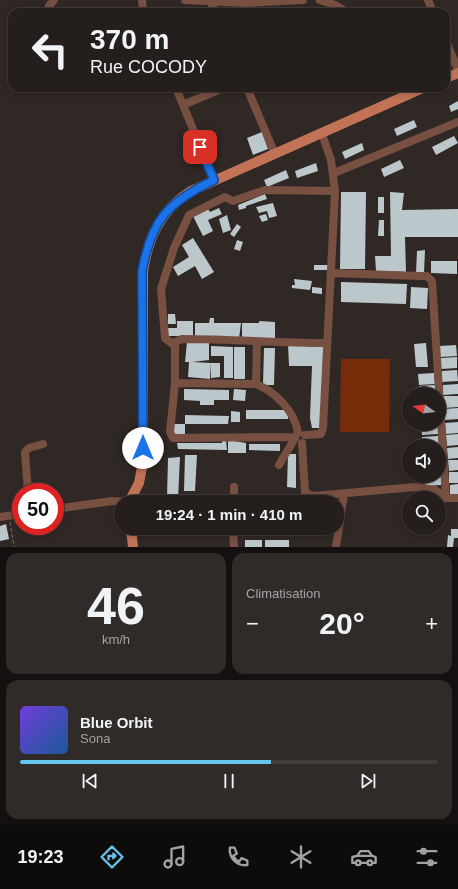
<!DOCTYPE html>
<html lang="fr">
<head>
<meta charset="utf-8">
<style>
  :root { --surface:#241e1c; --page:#302b29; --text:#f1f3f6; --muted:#a3a2a3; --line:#413c3b; --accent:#64c5ee }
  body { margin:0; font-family:Arial,sans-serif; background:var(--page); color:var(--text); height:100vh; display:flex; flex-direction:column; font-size:15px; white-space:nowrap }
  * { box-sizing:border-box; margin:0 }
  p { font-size:13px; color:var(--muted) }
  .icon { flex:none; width:22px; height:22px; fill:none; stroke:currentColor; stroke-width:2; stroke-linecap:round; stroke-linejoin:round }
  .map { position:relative; height:547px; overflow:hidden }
  .details { display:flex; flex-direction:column; gap:6px; padding:6px; background:#14100f; flex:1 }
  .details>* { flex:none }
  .hud { position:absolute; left:8px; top:8px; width:442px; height:84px; border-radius:12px; box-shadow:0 2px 6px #0003,0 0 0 1px var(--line); background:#241e1c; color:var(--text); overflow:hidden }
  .needle { width:26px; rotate:284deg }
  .tools { position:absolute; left:402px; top:387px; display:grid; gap:8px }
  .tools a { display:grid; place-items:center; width:44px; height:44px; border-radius:50%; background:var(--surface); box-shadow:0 2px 6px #0003,0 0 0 1px var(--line); font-size:20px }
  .speed { position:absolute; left:12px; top:483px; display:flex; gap:8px; font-size:20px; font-weight:700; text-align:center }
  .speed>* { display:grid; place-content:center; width:52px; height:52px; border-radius:50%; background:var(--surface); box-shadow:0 2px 6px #0003,0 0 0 1px var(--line); line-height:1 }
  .speed .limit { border:6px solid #d22; background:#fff; color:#111 }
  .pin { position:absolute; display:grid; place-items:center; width:34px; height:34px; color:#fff; margin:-17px; border-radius:8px; box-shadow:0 2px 6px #0006 }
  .me { position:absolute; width:44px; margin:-22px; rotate:0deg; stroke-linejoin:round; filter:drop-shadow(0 0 3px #0008) }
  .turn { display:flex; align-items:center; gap:14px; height:84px; padding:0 16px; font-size:18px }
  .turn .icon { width:52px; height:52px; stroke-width:2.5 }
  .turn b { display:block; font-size:28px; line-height:34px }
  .big { font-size:30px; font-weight:600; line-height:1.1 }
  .details .card { flex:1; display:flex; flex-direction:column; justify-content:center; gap:6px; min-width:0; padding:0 14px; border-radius:12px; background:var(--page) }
  .details .dial { align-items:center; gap:0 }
  .dial b { font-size:52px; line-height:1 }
  .song { display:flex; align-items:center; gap:12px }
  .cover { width:48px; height:48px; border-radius:6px; background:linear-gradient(135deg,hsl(260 70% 55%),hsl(210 70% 35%)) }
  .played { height:4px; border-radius:2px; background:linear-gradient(90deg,var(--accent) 60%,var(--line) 60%) }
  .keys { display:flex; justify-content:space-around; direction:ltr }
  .heat { display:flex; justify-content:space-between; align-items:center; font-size:22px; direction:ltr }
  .details .tiles { flex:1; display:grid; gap:6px; grid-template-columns:1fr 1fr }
  .card:last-child { grid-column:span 2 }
  .trip { position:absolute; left:114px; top:495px; width:230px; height:40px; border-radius:20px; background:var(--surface); box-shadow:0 2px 6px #0003,0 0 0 1px var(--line); font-weight:600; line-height:40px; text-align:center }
  .dock { display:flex; height:64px; justify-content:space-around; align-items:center; background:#0e0c0b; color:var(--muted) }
  .dock .icon { width:28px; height:28px }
  .dock .selected { color:var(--accent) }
  .dock b { font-size:18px; color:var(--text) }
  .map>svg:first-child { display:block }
  .green { fill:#782b08 }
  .building { fill:#bcc7cc }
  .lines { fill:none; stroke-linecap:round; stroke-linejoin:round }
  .path { stroke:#726b68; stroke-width:1; stroke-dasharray:4 2; stroke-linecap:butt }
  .minor { stroke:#775042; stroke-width:8 }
  .major { stroke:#c27356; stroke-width:10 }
  .route-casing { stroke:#114b97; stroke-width:10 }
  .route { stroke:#1a73e8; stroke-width:7 }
</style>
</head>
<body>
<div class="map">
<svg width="458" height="547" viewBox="0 0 458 547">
  <rect width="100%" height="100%" fill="#302825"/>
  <path class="green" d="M341,359H390L389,432H340Z"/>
  <path class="building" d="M458,101V109L451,112L449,106Z
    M414,120L417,127L397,136L394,129Z
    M262,132L268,149L253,155L247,138Z
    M454,136L458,143L436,155L432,147Z
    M362,143L364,150L345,159L342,152Z
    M400,160L404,168L384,177L381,169Z
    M316,163L318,171L297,178L295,171Z
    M286,170L289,178L267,187L264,180Z
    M341,192H366L365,269H340Z
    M390,192L404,193L402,210L458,209V237H405L406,272L376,271L375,256H391Z
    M265,194L267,199L246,206V208L239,210L238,205Z
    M378,197H384V213H378Z
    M273,203L277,216L269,218L267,211L259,213L256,207Z
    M219,208L222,214L208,220L213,231L203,236L193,216L208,209L210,212Z
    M266,214L268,220L262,222L259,216Z
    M227,215L231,230L223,233L219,219Z
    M379,220H384V236H378Z
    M237,224L241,227L234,237L230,234Z
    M193,238L214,272L202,279L195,266L178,276L173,267L189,257L182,245Z
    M237,240L243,242L240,251L234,249Z
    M425,250L424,273H416L417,251Z
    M431,261H457V274L431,273Z
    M314,265H330V270H314Z
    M294,279L312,281L310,290L292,288V285H295Z
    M341,282L407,284L406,304L341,302Z
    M312,287L322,288V294L312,293Z
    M411,287L428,288L427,309L410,308Z
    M168,314H175L176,324H168Z
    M210,318H214V323H241L239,339H225V336H195V323H209Z
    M177,321H193V336H168V328H177Z
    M259,321L275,322V340L242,339V323H259Z
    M187,342H209V360L192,362L211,363L210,379L188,377L189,362H185Z
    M324,343L322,428H312L310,418L312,366H289L288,344Z
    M426,343L428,367H416L414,344Z
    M456,345L457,356L440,357V346Z
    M211,346L233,347V378H224V356H211Z
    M234,347H245V379H234Z
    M264,348H275L274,385H263Z
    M457,357V368L441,369V358Z
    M211,363H220V377L211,378Z
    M457,370L458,381L442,382V371Z
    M434,373L435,384L419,385L418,374Z
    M458,384V394L443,395V385Z
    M435,385L436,394H419V386Z
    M184,389L229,390V400H214V405H200V401L184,400Z
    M234,389L246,390L245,401L233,400Z
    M443,396H458V407L444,408Z
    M458,408V419L445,420L444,409Z
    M246,410H288V419H246Z
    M231,411L240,412V422H231Z
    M185,415L229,416L228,424H185V435H172V424H185Z
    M458,422V433L446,434L445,423Z
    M421,424H438V434L422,435Z
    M458,434V445L447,446L446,435Z
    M438,436L439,446H423L422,437Z
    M222,440H226L227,450L178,449L177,443H222Z
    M228,440L246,443V453H228Z
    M249,444H280V451L249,450Z
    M458,447V458L448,459L447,448Z
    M288,454H296V488L287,487Z
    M185,455H197L195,491H184Z
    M180,457L178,499H176V502H157V496L167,498L168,458Z
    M448,460H458V470L449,471Z
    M449,472H458V483H449Z
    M439,474H441V485L425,486V476H439Z
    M458,484V495L450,496V485Z
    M183,498H227V502H183Z
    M6,524L9,539L0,541V526Z
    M451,529H458V538H454L453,547H447L448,535L451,536Z
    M245,540H262V547H245Z
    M265,540H289V547H265Z"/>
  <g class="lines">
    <path class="path" d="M10,522L14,547"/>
    <path class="minor" d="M142,0L143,12
      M185,0L245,3L303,0
      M320,0L335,5L347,12
      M428,0L433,12
      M211,2L215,12
      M49,6L54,0
      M446,41L458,70
      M176,88L214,180
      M247,88L275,154
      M402,88L406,96
      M183,105L223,88
      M334,173L458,122
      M332,273L421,276H427L432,281L446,498
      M257,342L256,384C276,392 295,412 298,433
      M174,345L165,338L161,289L174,248L189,215L225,197L233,201L265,190L335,191
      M175,383L256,384
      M305,435L321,434L323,428L335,191L331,160L322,134
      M295,437L173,438L170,432L175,383V342L182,339C230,339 278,343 326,343
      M302,443L305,493L313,496L415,487L435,490L446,498H458
      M279,465L295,438
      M28,492L25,452L29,448L43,444
      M234,502V487
      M55,509L112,501L129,502
      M0,517L21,514
      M233,528L234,547
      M336,547L344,494"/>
    <path class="major" d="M446,78L458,73
      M129,502L139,483L143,462V272C148,237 161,210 191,191L423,88
      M131,528L133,547"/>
  </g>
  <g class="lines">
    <defs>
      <path id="route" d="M143,448L142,272C151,220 168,202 214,180L200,147"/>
    </defs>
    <use href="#route" class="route-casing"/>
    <use href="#route" class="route"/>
  </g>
</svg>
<div class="tools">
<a><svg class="needle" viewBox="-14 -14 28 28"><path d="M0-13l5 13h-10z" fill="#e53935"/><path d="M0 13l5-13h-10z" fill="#a3a2a3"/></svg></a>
<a><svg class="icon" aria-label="sound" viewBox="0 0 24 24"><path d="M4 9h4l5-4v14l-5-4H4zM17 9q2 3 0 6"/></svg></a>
<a><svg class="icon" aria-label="search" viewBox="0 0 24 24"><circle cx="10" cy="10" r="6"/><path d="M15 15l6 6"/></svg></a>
</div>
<div class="speed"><div class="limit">50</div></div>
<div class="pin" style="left:200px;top:147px;background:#d93025"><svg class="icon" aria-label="arrive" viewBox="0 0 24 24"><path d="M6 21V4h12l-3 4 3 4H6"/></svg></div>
<svg class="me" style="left:143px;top:448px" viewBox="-20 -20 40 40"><circle r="19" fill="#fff"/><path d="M0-13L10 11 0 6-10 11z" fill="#1a73e8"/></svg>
<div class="trip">19:24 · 1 min · 410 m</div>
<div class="hud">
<div class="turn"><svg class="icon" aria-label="left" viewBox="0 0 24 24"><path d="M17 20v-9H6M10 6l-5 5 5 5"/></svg><div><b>370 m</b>Rue COCODY</div></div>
</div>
</div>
<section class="details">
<div class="tiles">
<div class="card dial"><b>46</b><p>km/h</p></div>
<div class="card"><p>Climatisation</p>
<div class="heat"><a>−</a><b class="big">20°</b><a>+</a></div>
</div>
<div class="card">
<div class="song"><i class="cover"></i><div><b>Blue Orbit</b><p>Sona</p></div></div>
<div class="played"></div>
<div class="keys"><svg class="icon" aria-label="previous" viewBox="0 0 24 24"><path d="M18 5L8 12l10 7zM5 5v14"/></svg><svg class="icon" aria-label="pause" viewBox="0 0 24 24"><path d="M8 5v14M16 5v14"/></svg><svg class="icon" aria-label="next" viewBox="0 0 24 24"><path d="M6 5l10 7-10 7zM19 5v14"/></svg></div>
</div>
</div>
</section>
<nav class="dock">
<b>19:23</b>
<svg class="icon selected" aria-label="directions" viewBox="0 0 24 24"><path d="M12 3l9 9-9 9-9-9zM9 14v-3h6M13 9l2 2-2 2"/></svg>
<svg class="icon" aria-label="music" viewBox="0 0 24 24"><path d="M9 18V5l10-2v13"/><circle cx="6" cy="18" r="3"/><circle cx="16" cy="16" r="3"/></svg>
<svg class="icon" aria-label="phone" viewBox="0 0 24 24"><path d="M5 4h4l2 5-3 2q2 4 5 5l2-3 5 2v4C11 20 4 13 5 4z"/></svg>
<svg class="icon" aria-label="climate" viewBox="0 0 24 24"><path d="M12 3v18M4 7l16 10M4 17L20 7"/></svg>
<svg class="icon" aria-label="car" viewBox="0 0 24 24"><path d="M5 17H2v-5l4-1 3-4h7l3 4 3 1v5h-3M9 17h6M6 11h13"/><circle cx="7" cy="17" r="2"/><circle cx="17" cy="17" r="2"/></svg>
<svg class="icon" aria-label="filters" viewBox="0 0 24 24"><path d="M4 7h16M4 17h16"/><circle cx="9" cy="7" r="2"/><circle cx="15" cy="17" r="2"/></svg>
</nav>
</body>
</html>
